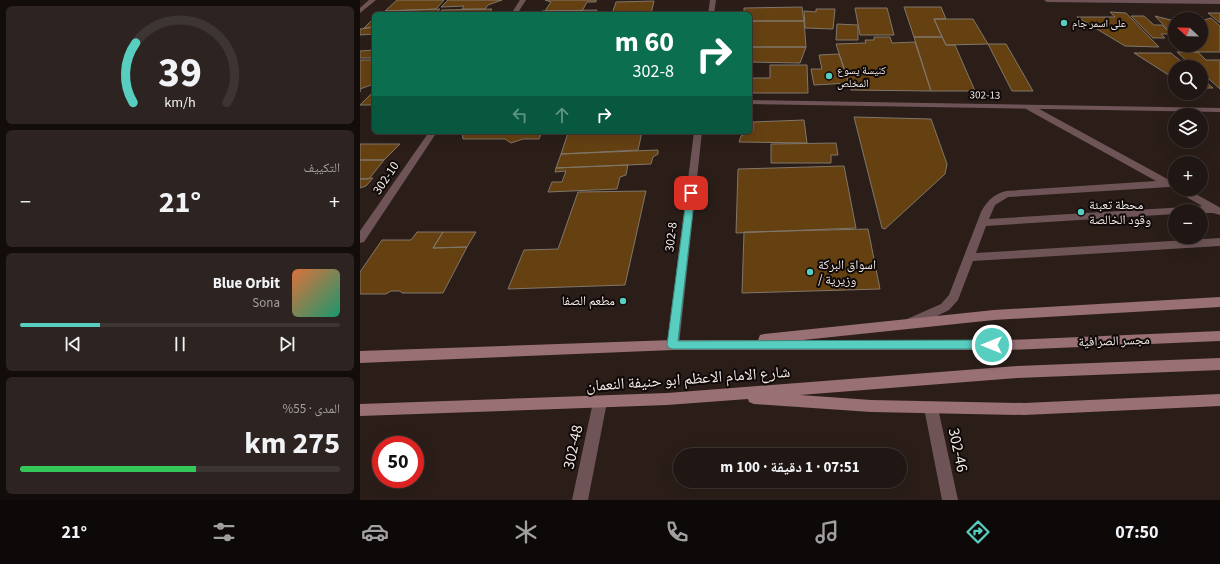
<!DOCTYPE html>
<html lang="ar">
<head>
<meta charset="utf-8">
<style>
  :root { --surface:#201613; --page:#2d2321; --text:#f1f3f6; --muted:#a29fa0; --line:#3d3533; --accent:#58cec0 }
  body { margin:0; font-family:"Source Sans 3","Noto Naskh Arabic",sans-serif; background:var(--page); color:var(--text); direction:rtl; height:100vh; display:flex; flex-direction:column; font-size:15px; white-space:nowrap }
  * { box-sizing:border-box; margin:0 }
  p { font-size:13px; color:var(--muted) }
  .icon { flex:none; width:22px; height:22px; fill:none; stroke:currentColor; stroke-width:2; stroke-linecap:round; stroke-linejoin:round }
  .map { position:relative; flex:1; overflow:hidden; direction:ltr }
  .sheet { display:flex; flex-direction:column; gap:6px; padding:6px; background:#120c0a; width:360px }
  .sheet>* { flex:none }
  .guide { position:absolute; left:12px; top:12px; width:380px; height:122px; border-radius:6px; box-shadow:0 4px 16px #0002,0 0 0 1px var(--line); direction:rtl; background:#0b6e4f; color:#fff; overflow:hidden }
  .needle { width:26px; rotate:292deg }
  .controls { position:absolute; left:808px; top:12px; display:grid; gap:8px }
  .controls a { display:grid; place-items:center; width:40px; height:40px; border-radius:50%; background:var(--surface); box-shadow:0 4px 16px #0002,0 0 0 1px var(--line); font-size:20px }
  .speed { position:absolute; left:12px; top:436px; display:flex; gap:8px; font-size:20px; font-weight:700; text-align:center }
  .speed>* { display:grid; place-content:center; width:52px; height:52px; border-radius:50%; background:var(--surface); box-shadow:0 4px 16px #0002,0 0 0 1px var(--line); line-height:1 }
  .speed .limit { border:6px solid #d22; background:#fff; color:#111 }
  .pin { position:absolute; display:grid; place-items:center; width:34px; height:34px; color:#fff; margin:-17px; border-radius:8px; box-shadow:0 2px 6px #0006 }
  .me { position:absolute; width:44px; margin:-22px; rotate:270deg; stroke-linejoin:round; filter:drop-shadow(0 0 3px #0008) }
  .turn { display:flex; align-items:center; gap:14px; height:84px; padding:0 12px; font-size:18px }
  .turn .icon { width:52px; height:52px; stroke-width:2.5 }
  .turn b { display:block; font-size:28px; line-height:34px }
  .lanes { display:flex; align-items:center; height:38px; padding:0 12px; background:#0003; justify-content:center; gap:20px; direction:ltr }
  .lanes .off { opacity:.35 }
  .big { font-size:30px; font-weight:700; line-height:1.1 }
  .sheet .tile { flex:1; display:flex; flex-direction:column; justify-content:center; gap:6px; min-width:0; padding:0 14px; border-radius:6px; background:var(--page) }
  .sheet .dial { align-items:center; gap:0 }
  .dial svg { height:104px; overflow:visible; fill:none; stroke:var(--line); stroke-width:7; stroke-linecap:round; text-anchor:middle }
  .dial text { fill:var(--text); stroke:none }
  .song { display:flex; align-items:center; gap:12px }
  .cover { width:48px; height:48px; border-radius:6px; background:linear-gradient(135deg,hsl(20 70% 55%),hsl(160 70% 35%)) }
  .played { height:4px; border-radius:2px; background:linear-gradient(90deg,var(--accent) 25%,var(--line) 25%) }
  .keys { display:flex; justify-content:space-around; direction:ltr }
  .heat { display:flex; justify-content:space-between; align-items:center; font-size:22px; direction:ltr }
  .charge { height:6px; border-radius:3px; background:linear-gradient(90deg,#34c759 55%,var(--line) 0) }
  .trip { position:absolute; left:313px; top:448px; width:234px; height:40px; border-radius:20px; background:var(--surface); box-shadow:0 4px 16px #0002,0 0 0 1px var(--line); font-weight:700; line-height:40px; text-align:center; direction:rtl }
  .dock { display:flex; height:64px; justify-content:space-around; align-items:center; background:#0d0908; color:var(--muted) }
  .dock .icon { width:28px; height:28px }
  .dock .active { color:var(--accent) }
  .dock b { font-size:18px; color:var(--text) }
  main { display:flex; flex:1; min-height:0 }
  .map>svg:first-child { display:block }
  .building { fill:#654112; stroke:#80766a }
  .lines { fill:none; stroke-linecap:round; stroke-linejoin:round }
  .service { fill:#6e5456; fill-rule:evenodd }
  .minor { fill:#6e5456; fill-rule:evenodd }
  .secondary { fill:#997074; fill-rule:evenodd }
  .route { fill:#58cec0; stroke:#39867d }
  .poi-dot { fill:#58cec0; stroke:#0f0908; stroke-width:1.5 }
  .labels { text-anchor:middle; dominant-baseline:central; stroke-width:4; stroke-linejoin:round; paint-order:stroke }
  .far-poi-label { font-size:11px; fill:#f2e9e6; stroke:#0f0908; text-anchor:start }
  .far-street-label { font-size:11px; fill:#f2e9e6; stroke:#0f0908 }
  .street-label { font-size:13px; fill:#f2e9e6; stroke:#0f0908 }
  .poi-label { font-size:13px; fill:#f2e9e6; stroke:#0f0908; text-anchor:start }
  .near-street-label { font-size:16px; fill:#f2e9e6; stroke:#0f0908 }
</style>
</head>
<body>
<main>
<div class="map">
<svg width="860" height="500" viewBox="0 0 860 500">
  <rect width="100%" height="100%" fill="#2b1e19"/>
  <path class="building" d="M37,0H84L76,9L25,11Z
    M88,0H142L128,5L125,9H102L104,6L81,7Z
    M185,0H236V2H227L222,11H185L191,2Z
    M294,1L291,14H252L256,2Z
    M442,7L444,21H390V14H384V8Z
    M544,7H581L586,19H574L582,37H554Z
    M495,8H527L534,35H500Z
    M80,9L75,14H22L25,11Z
    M132,9L130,12L123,14H78L82,10Z
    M456,9H475L473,29L445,28L444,11L456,12Z
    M237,10L235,14H180L182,11Z
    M750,12L766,13L799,47L765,46L717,17H755Z
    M848,13H860V23Z
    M771,16H784L794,25H802L811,34H801L805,38H793Z
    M795,16L815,21V37Z
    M851,18L860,26V52H830L823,45H841V21Z
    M574,19H613L628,44L586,45Z
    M11,21H14V27L4,28Z
    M390,21H444L446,47H390Z
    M477,24L498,25V40H476Z
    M14,27V34L0,35V29Z
    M514,37H530L532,43L555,42L571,91L491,90L476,44L506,43L505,40H514Z
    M554,37H582L586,45H595L615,91H571Z
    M628,44H646L673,91H652Z
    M390,47H446L440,63L390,62Z
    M14,50V58H0V51Z
    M817,52H838L846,60H860V89L849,79H845L841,75V67H833Z
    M774,53H811L828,67H815V79Z
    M479,54L489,83L454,85L451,69H462L459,55Z
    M0,60H14V84L0,89V92Z
    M410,65H447L448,93H391L392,84H390V78H410Z
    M841,78L853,88H841Z
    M14,91V105H0Z
    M494,117L571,119L587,164L585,174L525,229L522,228Z
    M444,120L447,143L379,142L381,136L393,130V122Z
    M102,132H182L179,139H163L151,143L145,139H103Z
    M282,132L278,150L201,154L208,133Z
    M476,143L478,155H471V163H411V144Z
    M0,144H40L24,160H0Z
    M298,150V154L293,157L291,164L196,168L201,154Z
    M0,160H24L9,179H0Z
    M268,165L266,175L260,177L257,189L188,192L192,182H202L206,171L195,172L196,168Z
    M484,166L496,228L376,233L378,169Z
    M13,178L6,186L0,188V179Z
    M286,191L265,285L148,289L164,250L198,249L218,192Z
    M508,229L520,289L382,293L384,232Z
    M57,232H83L73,248L107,247L83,293H42L40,291H31L26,294H0V272L22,240H51Z
    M83,232H116L107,247L73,248Z"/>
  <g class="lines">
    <path class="service" d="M666,105H672L811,181L814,184L809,187L648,197L635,205L629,219L842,206L816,191L814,189L815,188V189H827L859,207L860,208V215L853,213H841V211H815V214L626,226L616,253L860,238V246L613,261L598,300L589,310L555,327L551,328L547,327L545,323L547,319L581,304L589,295L621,212C627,201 634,194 646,191L796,181L666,109L665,107Z"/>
    <path class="minor" d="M9,0H16L0,13V8Z
      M160,0H166L157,14H151Z
      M350,0H356L354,14H348Z
      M684,0H860V4L687,2Z
      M390,100L860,108V112L390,104Z
      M69,132H77L4,242L0,243V231Z
      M334,132H342L319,345L318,349L313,350L308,349L307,345Z
      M240,396L245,398L247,402L228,500H212L233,402L235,398Z
      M571,402L576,403L578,408L598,500H582L564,408L566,403Z"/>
    <path class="secondary" d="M860,297V307L634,320L443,340H648L860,331V341L648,350H313L0,363V351L313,340H398L400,335L404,334L634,310Z
      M860,358V370L657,378L440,395L511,400L664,403L860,394V406L664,415L511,412L394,404L389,402L388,399L307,405L0,416V404L307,393L657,366Z"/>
  </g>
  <path class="route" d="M331,190L335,193L318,341L632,340L636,342L638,345L636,348L632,349H313L309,348L307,345L327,193Z"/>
  <g class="poi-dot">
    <circle cx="704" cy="23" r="4"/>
    <circle cx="469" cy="76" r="4"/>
    <circle cx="721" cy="212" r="4"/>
    <circle cx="450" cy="272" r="4"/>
    <circle cx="263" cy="301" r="4"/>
  </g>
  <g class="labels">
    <g class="far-poi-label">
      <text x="712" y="23">علی اسمر جام</text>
      <text x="477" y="70">كنيسة يسوع<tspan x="477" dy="13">المخلص</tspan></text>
    </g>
    <g class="far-street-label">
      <text transform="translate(625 95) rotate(1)">302-13</text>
    </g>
    <g class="street-label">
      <text transform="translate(26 178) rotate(-56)">302-10</text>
      <text transform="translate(311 237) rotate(-83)">302-8</text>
      <text transform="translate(754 341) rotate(-2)">مجسر الصرافية</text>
    </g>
    <g class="poi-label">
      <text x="729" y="205">محطة تعبئة<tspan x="729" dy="15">وقود الخالصة</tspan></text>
      <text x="458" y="265">اسواق البركة<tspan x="458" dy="15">/ وزيرية</tspan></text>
      <text x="255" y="301" text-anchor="end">مطعم الصفا</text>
    </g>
    <g class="near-street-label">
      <text transform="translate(328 379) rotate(-4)">شارع الامام الاعظم ابو حنيفة النعمان</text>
      <text transform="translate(213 447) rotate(-78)">302-48</text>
      <text transform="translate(598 450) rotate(78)">302-46</text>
    </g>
  </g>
</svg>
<div class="controls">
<a><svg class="needle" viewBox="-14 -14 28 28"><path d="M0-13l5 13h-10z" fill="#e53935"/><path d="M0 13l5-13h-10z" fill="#a29fa0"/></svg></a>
<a><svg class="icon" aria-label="search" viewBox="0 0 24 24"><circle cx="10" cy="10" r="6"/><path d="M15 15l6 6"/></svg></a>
<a><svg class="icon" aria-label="layers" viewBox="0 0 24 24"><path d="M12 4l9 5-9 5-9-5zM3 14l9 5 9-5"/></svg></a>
<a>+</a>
<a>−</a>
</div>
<div class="speed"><div class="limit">50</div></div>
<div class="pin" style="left:331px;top:193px;background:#d93025"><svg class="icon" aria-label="arrive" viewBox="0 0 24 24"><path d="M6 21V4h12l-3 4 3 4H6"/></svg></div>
<svg class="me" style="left:632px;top:345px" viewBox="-20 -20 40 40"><circle r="17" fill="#58cec0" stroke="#fff" stroke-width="3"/><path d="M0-11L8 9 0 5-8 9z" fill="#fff"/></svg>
<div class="trip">07:51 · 1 دقيقة · 100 m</div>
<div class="guide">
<div class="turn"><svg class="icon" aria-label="right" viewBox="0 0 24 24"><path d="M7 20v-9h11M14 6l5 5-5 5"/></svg><div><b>60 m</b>302-8</div></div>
<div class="lanes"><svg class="icon off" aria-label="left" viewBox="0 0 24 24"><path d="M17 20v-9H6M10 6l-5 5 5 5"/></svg><svg class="icon off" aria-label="ahead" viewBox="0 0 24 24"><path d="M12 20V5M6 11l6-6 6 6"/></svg><svg class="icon" aria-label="right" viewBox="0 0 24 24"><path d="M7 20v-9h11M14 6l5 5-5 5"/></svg></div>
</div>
</div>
<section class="sheet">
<div class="tile dial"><svg viewBox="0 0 100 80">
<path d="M14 69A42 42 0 1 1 86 69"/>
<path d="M14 69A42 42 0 0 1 16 23" stroke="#58cec0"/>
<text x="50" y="56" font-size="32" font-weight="700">39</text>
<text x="50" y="72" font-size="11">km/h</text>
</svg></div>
<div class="tile"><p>التكييف</p>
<div class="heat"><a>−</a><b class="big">21°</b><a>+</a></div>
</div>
<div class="tile">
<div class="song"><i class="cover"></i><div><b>Blue Orbit</b><p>Sona</p></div></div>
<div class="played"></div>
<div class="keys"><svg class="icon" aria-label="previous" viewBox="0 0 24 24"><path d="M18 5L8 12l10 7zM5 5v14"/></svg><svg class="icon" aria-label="pause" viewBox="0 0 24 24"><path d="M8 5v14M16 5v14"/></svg><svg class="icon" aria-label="next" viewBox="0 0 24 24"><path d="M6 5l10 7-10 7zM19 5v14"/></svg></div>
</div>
<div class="tile"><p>المدى · 55%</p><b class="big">275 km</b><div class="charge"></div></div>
</section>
</main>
<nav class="dock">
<b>07:50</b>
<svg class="icon active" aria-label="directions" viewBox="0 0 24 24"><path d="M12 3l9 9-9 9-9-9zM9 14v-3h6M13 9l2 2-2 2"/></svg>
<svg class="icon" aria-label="music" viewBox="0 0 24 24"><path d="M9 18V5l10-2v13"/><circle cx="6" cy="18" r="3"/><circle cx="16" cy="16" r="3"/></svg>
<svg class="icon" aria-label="phone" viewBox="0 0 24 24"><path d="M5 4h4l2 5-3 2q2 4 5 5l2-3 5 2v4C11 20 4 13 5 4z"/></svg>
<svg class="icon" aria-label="climate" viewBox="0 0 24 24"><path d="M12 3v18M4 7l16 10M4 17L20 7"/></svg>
<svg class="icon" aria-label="car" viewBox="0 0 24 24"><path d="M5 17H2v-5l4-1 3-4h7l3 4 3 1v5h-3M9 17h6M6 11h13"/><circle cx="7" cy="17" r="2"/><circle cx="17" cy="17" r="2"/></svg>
<svg class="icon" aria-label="filters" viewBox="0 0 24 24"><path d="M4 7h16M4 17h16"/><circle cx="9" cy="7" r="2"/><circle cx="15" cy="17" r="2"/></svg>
<b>21°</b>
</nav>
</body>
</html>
